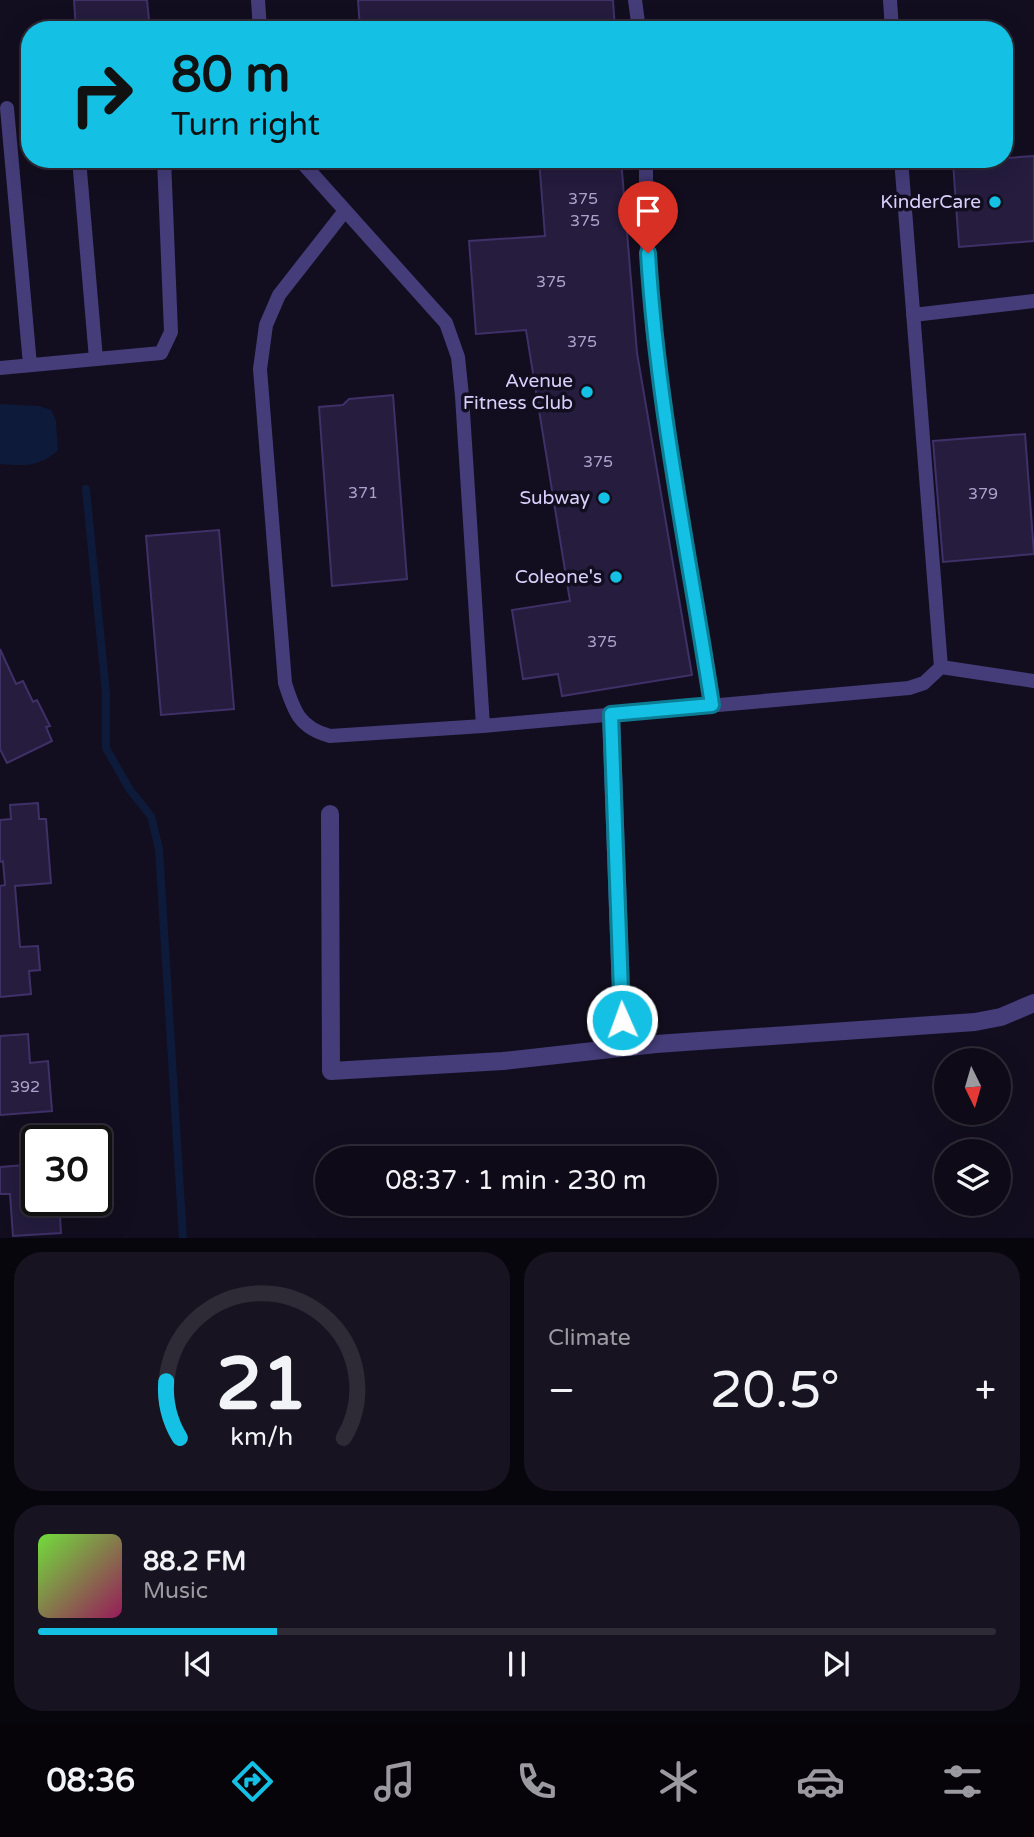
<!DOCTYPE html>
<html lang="en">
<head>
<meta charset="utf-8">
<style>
  :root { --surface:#0e0a17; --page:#171320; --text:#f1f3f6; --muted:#9b9aa1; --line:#2e2b36; --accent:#14c0e3 }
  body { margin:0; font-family:"Varela Round",sans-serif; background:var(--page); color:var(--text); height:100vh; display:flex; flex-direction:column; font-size:26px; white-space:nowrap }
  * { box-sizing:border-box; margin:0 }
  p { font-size:23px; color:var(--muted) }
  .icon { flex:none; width:38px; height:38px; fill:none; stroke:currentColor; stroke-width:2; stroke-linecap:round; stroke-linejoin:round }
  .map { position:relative; height:1238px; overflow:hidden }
  .sheet { display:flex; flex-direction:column; gap:14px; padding:14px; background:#08060d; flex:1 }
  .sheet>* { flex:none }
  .top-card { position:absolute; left:21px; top:21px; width:992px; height:147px; border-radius:28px; box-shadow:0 7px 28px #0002,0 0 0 2px var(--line); background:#14c0e3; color:#111; overflow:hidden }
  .needle { width:46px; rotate:175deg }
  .tools { position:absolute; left:934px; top:1048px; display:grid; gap:14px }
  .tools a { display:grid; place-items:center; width:77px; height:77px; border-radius:50%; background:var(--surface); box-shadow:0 7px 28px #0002,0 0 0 2px var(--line); font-size:35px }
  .speed { position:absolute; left:21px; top:1125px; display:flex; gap:14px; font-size:35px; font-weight:700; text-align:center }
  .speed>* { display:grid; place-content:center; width:91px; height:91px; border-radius:50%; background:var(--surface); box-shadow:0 7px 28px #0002,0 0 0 2px var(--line); line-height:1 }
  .speed .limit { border:4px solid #111; border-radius:10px; background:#fff; color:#111 }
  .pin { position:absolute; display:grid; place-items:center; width:60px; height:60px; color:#fff; margin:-72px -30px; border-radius:50% 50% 50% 0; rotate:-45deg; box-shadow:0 0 7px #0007 }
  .pin .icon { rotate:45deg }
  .me { position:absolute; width:77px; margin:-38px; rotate:358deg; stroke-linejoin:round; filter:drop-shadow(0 0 5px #0008) }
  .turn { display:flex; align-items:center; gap:24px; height:147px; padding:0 35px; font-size:32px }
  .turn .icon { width:91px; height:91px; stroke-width:2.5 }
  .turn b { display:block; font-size:49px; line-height:60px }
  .big { font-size:52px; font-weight:600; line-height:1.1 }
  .sheet .widget { flex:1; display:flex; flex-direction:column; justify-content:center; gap:10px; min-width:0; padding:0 24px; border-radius:28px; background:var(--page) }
  .sheet .dial { align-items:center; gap:0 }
  .dial svg { height:182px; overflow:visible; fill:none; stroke:var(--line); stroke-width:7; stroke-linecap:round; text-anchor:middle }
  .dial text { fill:var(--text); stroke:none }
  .song { display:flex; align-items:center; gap:21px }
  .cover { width:84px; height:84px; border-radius:10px; background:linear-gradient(135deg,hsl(100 70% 55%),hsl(330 70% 35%)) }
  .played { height:7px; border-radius:4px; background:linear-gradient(90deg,var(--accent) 25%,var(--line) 25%) }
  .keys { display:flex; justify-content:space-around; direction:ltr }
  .heat { display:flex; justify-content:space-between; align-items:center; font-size:38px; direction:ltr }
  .sheet .tiles { flex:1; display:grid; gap:14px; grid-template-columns:1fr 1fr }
  .widget:last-child { grid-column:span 2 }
  .trip { position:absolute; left:315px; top:1146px; width:402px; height:70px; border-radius:35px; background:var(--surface); box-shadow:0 7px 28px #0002,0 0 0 2px var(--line); font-weight:600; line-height:70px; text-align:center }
  .tabs { display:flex; height:112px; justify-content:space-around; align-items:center; background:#060409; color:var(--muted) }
  .tabs .icon { width:49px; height:49px }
  .tabs .active { color:var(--accent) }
  .tabs b { font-size:32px; color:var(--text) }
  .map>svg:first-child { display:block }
  .water { fill:#0d1a39 }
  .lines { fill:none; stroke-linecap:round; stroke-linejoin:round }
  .stream { stroke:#0d1a39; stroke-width:8 }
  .building { fill:#251c3e; stroke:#3f3068; stroke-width:2 }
  .service { stroke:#443d79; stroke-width:14 }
  .minor { stroke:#443d79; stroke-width:18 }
  .route-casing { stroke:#0d7d94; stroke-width:18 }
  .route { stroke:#14c0e3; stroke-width:12 }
  .poi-dot { fill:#14c0e3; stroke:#120e1f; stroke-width:2.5 }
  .labels { text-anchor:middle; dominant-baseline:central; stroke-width:7; stroke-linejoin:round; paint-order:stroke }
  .number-label { font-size:16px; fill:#aba3cc }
  .poi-label { font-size:19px; fill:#d8d0fb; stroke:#120e1f; text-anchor:end }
</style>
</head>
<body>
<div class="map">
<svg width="1034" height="1239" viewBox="0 0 1034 1239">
  <rect width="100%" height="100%" fill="#120e1f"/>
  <path class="water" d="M0,404L39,406L51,410L56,421L58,450C41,467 23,466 0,464Z"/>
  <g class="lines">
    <path class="stream" d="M86,489L106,693V748L130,790L151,816L159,849L183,1239"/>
  </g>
  <path class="building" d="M74,0H147L150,30H76Z
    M358,0H613L615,30H360Z
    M1034,156V241L959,247L953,162Z
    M539,159H621L637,353L692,675L562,696L558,674L523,679L512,610L570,601L526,330L476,334L469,241L545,236Z
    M393,395L407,579L332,586L319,407L343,405L349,399Z
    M1025,434L1034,554L943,562L933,441Z
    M219,530L234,709L161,715L146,536Z
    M0,649L16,684L23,681L33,702L37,700L50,726L46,727L52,741L7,763L0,749Z
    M38,803L39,819H46L51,883L15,886L20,947L38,946L40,970L29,971L31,994L0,997V886L5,885L3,861L0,862V820L11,819L10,805Z
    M28,1034L30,1063L48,1061L52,1111L0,1115V1036Z
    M37,1164V1200H59L61,1233L13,1236L10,1194H0V1167Z"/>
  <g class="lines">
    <path class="service" d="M258,0L260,30
      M635,0L639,30
      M890,0L892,30
      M7,108L30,365
      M79,159L96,359
      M299,159L446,323L458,357L462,396L483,726
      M646,159V232L653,335L712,705
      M344,212L279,295L266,325L260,369L285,683C294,712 300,728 330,736L483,726L909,688L924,683L941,667L901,159
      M913,315L1034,301
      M0,368L161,353L171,332L164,159
      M941,667L1034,681"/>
    <path class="minor" d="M611,714L623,1048
      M330,814L331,1071L503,1061L656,1044L975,1022L1001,1017L1034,1003"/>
  </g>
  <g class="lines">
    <defs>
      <path id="route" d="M622,1020L611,714L712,705C689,554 657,405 648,253"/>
    </defs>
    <use href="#route" class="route-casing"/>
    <use href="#route" class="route"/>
  </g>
  <g class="poi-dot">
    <circle cx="995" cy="202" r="7"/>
    <circle cx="587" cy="392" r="7"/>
    <circle cx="604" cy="498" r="7"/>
    <circle cx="616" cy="577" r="7"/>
  </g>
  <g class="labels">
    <g class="number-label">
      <text x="583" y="199">375</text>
      <text x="585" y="221">375</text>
      <text x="551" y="282">375</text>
      <text x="582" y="342">375</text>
      <text x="598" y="462">375</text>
      <text x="363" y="493">371</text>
      <text x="983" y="494">379</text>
      <text x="602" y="642">375</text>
      <text x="25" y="1087">392</text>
    </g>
    <g class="poi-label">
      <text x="981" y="202">KinderCare</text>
      <text x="573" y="381">Avenue<tspan x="573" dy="22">Fitness Club</tspan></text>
      <text x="590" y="498">Subway</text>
      <text x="602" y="577">Coleone's</text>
    </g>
  </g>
</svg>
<div class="tools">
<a><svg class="needle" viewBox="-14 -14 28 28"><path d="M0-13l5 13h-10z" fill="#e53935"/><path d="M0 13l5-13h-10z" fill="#9b9aa1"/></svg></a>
<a><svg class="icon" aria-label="layers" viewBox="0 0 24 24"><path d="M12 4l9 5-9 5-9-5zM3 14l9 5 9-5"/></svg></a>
</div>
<div class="speed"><div class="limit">30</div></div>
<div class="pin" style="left:648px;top:253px;background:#d93025"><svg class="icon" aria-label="arrive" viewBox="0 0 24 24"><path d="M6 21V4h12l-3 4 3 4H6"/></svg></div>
<svg class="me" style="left:622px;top:1020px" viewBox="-20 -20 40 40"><circle r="17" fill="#14c0e3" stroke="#fff" stroke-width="3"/><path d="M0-11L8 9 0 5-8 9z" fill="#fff"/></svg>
<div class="trip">08:37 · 1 min · 230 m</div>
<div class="top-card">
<div class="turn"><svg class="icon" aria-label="right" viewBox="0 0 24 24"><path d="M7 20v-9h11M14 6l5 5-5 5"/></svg><div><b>80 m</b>Turn right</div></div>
</div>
</div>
<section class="sheet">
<div class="tiles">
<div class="widget dial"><svg viewBox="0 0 100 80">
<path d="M14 69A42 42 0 1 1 86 69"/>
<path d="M14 69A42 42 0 0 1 8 44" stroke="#14c0e3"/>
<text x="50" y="56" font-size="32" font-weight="700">21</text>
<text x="50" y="72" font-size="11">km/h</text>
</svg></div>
<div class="widget"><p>Climate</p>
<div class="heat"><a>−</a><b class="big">20.5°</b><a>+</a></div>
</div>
<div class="widget">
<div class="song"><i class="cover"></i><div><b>88.2 FM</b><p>Music</p></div></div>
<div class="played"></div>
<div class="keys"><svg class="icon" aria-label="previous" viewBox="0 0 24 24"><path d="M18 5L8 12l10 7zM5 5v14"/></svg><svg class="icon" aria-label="pause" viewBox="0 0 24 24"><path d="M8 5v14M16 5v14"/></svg><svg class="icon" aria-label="next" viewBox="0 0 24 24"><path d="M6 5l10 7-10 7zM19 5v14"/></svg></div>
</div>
</div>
</section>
<nav class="tabs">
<b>08:36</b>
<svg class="icon active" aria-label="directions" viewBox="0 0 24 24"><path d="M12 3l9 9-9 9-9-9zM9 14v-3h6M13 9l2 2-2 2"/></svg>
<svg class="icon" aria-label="music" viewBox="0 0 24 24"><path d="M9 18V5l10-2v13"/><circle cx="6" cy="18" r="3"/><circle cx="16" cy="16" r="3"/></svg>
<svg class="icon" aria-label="phone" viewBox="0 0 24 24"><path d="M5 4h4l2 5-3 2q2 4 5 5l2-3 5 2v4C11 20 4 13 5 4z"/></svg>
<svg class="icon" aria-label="climate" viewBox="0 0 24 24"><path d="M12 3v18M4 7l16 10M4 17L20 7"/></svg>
<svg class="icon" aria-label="car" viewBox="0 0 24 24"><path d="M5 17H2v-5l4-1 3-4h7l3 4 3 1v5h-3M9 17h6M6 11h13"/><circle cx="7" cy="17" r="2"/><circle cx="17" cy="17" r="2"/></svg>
<svg class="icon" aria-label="filters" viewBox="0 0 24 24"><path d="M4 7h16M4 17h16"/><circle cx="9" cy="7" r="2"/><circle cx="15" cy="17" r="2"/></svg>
</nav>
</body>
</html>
